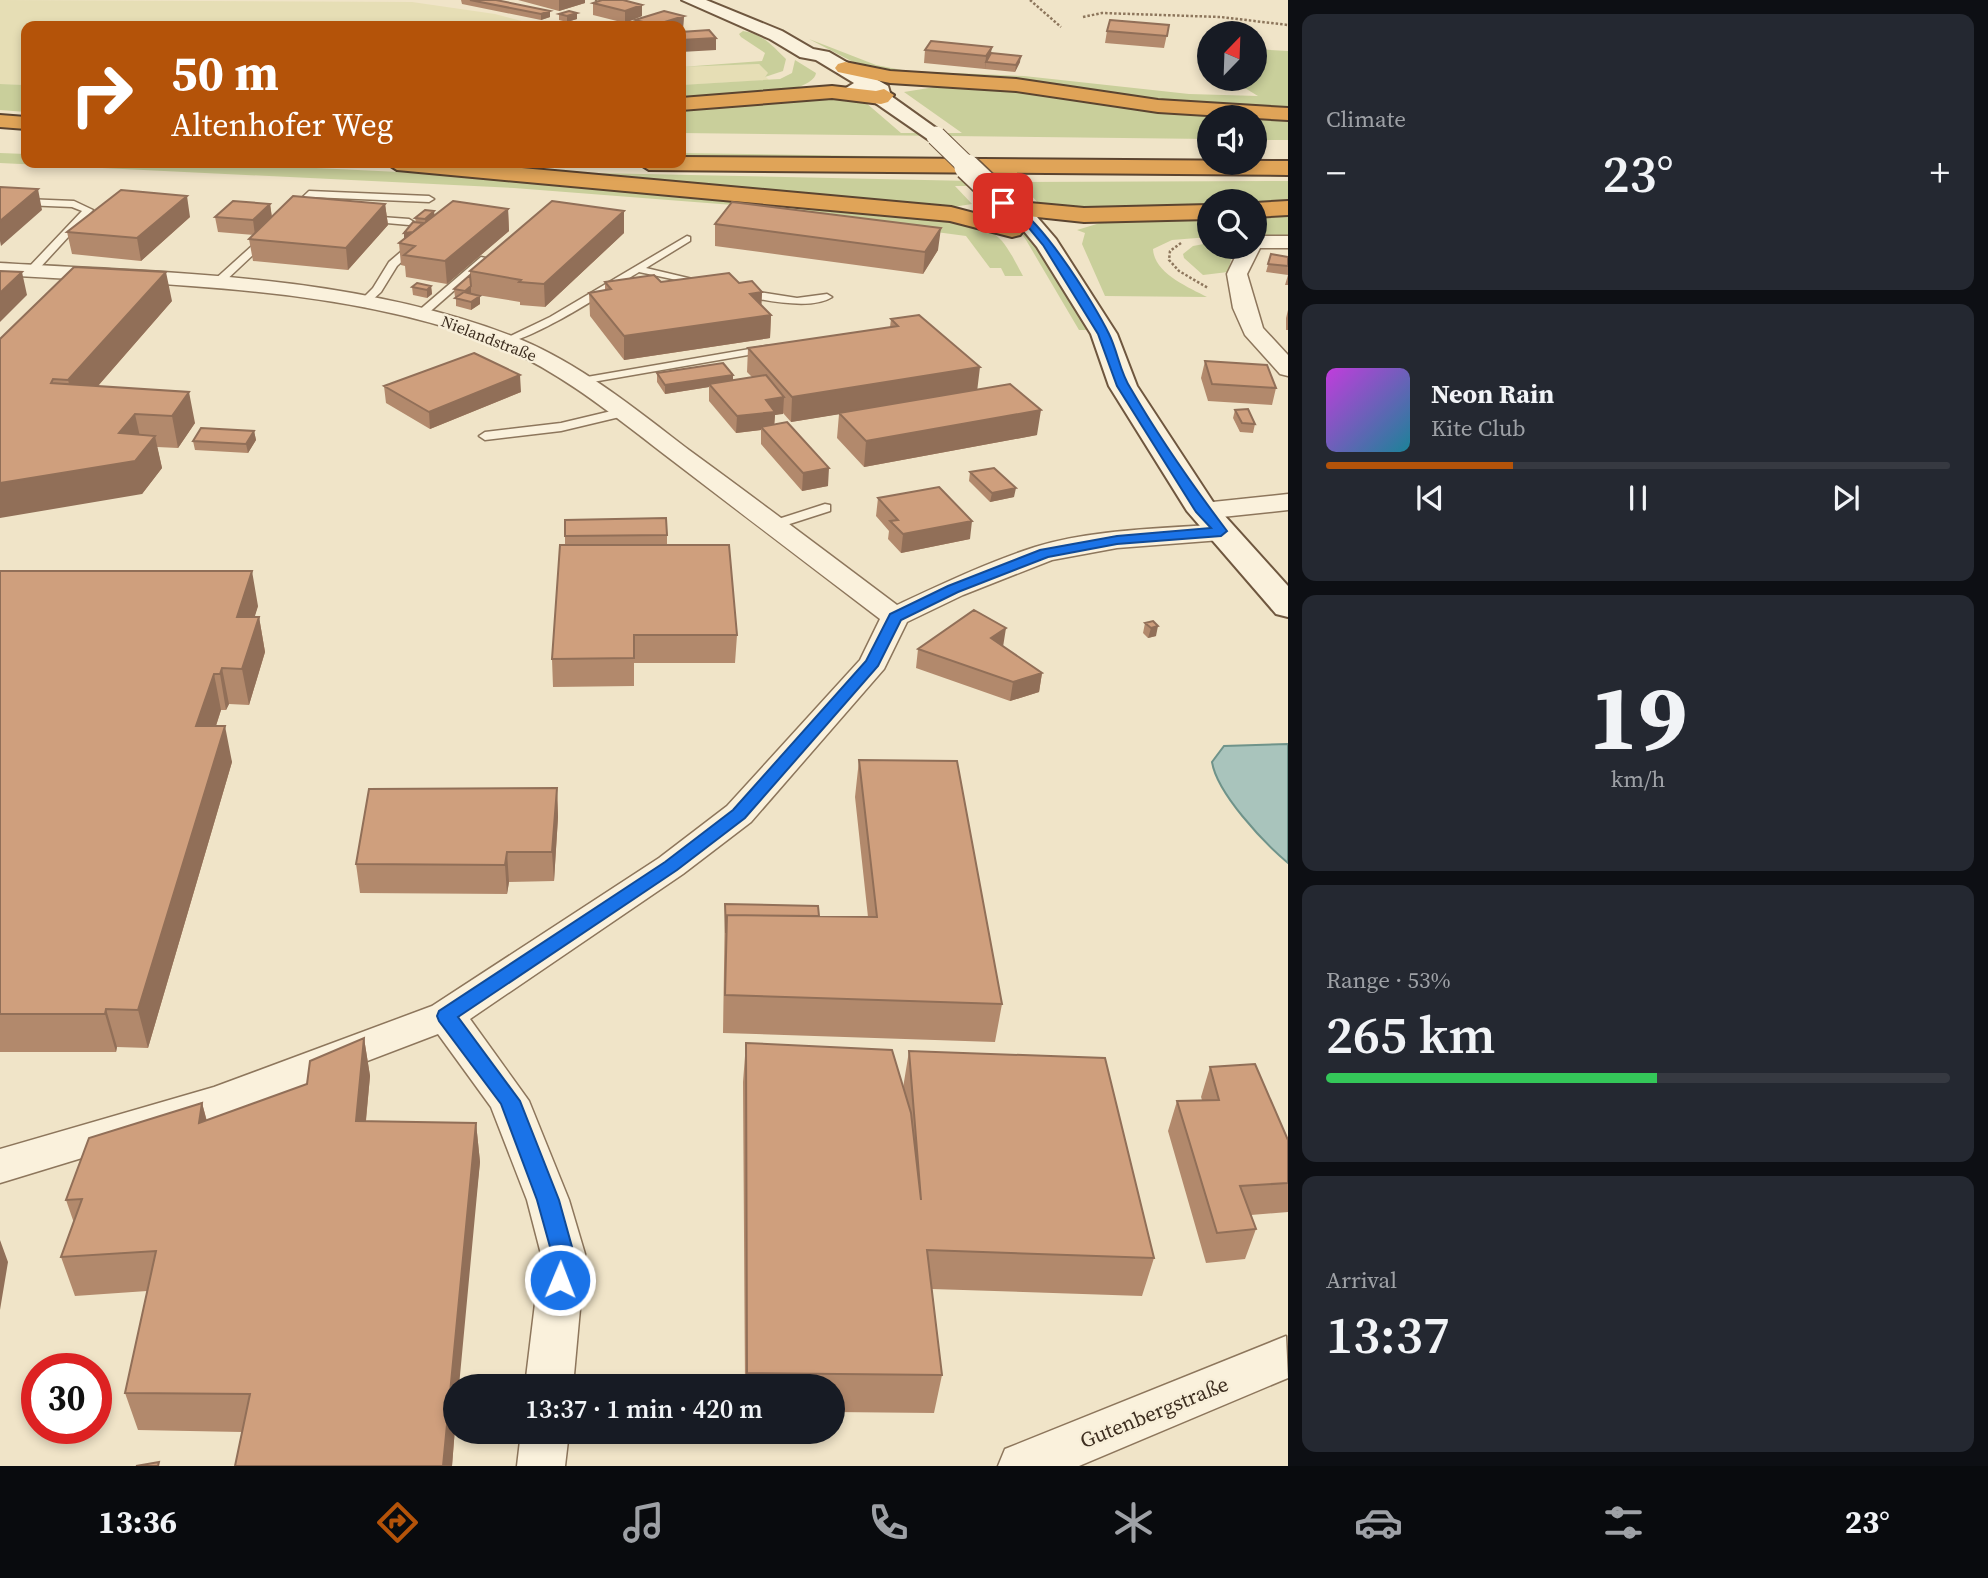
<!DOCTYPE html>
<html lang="en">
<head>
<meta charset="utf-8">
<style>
  :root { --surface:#171b24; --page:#242831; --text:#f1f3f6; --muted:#9ea1a6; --line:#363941; --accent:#b45309 }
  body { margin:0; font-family:"Source Serif 4",serif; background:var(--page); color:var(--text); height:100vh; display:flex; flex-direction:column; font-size:26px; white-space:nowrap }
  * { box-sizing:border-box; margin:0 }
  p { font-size:23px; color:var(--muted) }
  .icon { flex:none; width:38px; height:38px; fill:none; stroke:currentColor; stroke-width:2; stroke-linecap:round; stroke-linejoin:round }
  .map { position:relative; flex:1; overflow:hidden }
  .side { display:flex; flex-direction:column; gap:14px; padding:14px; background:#0d0f14; width:700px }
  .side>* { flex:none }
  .banner { position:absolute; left:21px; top:21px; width:665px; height:147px; border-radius:14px; box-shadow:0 4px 10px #0003; background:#b45309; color:#fff; overflow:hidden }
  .needle { width:46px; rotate:23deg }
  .buttons { position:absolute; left:1197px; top:21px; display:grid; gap:14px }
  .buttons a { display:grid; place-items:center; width:70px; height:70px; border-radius:50%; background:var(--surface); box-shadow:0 4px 10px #0003; font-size:35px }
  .speed { position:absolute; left:21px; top:1353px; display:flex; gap:14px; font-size:35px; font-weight:700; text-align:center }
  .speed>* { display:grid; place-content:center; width:91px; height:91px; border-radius:50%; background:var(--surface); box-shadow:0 4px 10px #0003; line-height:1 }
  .speed .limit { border:10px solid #d22; background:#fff; color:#111 }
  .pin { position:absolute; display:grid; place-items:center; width:60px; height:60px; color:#fff; margin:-30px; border-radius:14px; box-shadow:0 4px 10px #0006 }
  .me { position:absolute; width:77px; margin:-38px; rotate:1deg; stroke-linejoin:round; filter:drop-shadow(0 0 5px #0008) }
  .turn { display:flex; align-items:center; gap:24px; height:147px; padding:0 35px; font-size:32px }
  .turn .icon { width:91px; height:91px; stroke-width:2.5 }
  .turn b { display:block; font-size:49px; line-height:60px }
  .big { font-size:52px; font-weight:600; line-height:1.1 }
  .side .card { flex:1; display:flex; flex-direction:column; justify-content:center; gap:10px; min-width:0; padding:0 24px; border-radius:14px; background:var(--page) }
  .side .dial { align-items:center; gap:0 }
  .dial b { font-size:91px; line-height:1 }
  .song { display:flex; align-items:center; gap:21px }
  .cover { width:84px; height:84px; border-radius:10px; background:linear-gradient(135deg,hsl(290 70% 55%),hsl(190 70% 35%)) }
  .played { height:7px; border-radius:4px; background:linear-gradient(90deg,var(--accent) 30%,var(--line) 30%) }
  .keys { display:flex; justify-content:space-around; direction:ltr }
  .heat { display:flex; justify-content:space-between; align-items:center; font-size:38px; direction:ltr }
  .charge { height:10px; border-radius:5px; background:linear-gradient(90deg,#34c759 53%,var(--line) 0) }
  .trip { position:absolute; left:443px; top:1374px; width:402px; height:70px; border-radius:35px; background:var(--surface); box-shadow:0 4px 10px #0003; font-weight:600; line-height:70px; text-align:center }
  .tabs { display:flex; height:112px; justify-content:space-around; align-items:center; background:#090b0e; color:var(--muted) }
  .tabs .icon { width:49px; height:49px }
  .tabs .active { color:var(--accent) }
  .tabs b { font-size:32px; color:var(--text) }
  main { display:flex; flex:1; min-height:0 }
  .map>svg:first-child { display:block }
  .farmland { fill:#e6deb5 }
  .green { fill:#c9cf9b }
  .water { fill:#a9c4bc; stroke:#6f938a; stroke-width:2 }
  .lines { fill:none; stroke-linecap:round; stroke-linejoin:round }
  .service-casing { stroke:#8d765c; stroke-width:3 }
  .minor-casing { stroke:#8d765c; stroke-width:3 }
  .secondary-casing { stroke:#6f573f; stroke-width:4 }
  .motorway-casing { stroke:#5b4430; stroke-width:4 }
  .path { stroke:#8d765c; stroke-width:2.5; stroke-dasharray:2.5 2; stroke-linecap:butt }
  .service { fill:#faf1dc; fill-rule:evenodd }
  .minor { fill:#faf1dc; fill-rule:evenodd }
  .secondary { fill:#faf1dc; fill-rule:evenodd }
  .motorway { fill:#e0a458; fill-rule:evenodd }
  .secondary-bridge-far1-casing { stroke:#6f573f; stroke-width:21; stroke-linecap:butt }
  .secondary-bridge-casing { stroke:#6f573f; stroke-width:28; stroke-linecap:butt }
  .secondary-bridge-far1 { stroke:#faf1dc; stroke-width:19 }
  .secondary-bridge { stroke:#faf1dc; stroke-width:25 }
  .wall { fill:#b2896c }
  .shaded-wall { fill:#916f58 }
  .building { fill:#cf9f7d; stroke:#916f58; stroke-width:2 }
  .route { fill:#1a73e8; stroke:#114b97; stroke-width:2 }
  .labels { text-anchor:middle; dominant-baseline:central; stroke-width:5; stroke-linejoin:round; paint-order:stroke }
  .far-street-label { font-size:16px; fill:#3d2e20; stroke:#f7eed8 }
  .near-street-label { font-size:21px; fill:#3d2e20; stroke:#f7eed8 }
</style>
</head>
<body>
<main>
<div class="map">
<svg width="1288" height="1466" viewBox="0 0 1288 1466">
  <rect width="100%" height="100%" fill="#f0e4c8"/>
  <path class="farmland" d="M0,0L412,2L495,14L541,26H26V85L0,84Z
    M759,64L769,74L765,76L769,80L681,85V67Z"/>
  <path class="green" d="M743,31C764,34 774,48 786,59L783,71L765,77L768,73L759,64L681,67L762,61L765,53L741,37L739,34Z
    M809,39L876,65L907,71L1024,76L1189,94L1258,96L1230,79H1255V49L1288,51V110L1219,108L888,75L857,64Z
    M795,60L816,73C812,98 705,99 681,101V85L780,79L792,73Z
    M0,84L26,85V112L0,110Z
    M935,87C1037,87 1136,112 1238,117H1209V139L681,133V108L818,96L865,102L901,133H962L904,92Z
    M1255,118L1288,120V140H1255Z
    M0,153L26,154V163H213L482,176L950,222C999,229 1000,233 1023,276H1005L1001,268H990L966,236L733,205L514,188L0,163Z
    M681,153L930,157L932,159L681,156Z
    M594,173L1018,182L1288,181V202L1209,201V205L1115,209L1048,206L1038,203L1023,186H955L972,204L953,207Z
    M1288,213V238L1255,236V214Z
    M1012,214L1035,241L1091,330H1079L1026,240L1008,215Z
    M1209,216V237L1172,240L1153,249C1154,273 1188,287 1207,297L1105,296L1082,244L1085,233L1077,230L1110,220Z
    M1209,243V247H1227L1233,251L1228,272L1203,275L1184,258L1183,254L1193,246Z"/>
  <path class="water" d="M1288,744V863C1263,842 1217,793 1212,762L1224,746Z"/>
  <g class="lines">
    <defs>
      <path id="service" d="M309,191L429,196L434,199L429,202L311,197L295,214H289V210Z
        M0,198L74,201L93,210L36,272H28V268L82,211L72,207L0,204Z
        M367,216L409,219L414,222L409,225L364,221V217Z
        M264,235L272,237L221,285H213V281Z
        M687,236L690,237V241L646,268L705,282V286L639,272C619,284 516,352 500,341L550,317Z
        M411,243L420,245L397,266L381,292L369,303H361L360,301L373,288L389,262Z
        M481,257L490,259L425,316H417V312Z
        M740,289L797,298L827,294L832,297C811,311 761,300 736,294L735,292Z
        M767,346L771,347V351L581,384L575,381L581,378Z
        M624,408L628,409V415L561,431L485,440L479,436L485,432L561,423Z
        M825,504L830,505V511L774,529L767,525L769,522Z"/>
      <path id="minor" d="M1255,236H1288V248H1260L1247,274L1263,328L1288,355V376L1280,374L1245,335L1233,308L1227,274L1240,247H1255Z
        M0,263C170,273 350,274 512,336C577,361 634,408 689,450C759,501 828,553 897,605C942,584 988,562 1035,547C1094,529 1160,529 1221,524L1230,526L1234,532L1230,538L1221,540L1117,548L1052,560L963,595L907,622L884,669L751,822L683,874L470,1019L529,1101L569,1200L585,1254L573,1386H525L541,1254L527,1200L491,1107L438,1034L236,1111L0,1183V1149L214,1087L432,1006L659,858L727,806L860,660L880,619C811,567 742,514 673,461C618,419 562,372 497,345C347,285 160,285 0,275Z
        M1288,494V510L1203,519L1194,517L1190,511L1194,505L1203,503Z
        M1286,1336L1288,1378L1079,1466H998L1005,1449Z
        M521,1432H569L565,1466H517Z"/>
      <path id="secondary" d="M682,0H706L782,31L813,49L829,52L888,86L891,96L947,136L936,142L929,140L874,102L846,88L854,83L816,60L800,57L770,39Z
        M987,179L995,181L1017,203L1031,210L1056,239L1117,334L1137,386L1215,505L1288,586V617L1276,614L1187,511L1109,386L1091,334L1037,247L1015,220L1001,213L976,186Z"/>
      <path id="motorway" d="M845,62L890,71L1016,79L1158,100L1288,108V120L1158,112L1016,91L890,83L838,72L835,68L838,64Z
        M832,86L876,91L884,89L894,95L888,102L881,104L832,98L681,110V98Z
        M0,115L26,117V129L0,127Z
        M681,157L1288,161V175L649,170L638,163H681Z
        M386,163H466L951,207L1020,225L1024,230L1020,235L1012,237L950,221L397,170Z
        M1009,201L1084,208L1209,205V219L1084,222L1001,213L997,208L1001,203Z
        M1288,201V215L1255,217V203Z"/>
    </defs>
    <use href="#service" class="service-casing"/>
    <use href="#minor" class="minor-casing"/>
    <use href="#secondary" class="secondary-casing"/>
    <use href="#motorway" class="motorway-casing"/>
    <path class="path" d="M595,0L599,1
      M1030,0L1061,27
      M1083,17L1102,13L1221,17L1288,25
      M1181,243L1170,251L1169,260L1179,271L1208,288"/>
    <use href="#service" class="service"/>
    <use href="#minor" class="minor"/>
    <use href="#secondary" class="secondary"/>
    <use href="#motorway" class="motorway"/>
    <defs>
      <path id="secondary-bridge-far1" d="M936,136L969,168"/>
      <path id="secondary-bridge" d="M967,167L987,186"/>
    </defs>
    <use href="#secondary-bridge-far1" class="secondary-bridge-far1-casing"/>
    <use href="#secondary-bridge" class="secondary-bridge-casing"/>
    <use href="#secondary-bridge-far1" class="secondary-bridge-far1"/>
    <use href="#secondary-bridge" class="secondary-bridge"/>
  </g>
  <path class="wall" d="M461,0H496L550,11V17L541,20L462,4Z
    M518,0H585V3L559,11Z
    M602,0L642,16L625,23L593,15V3Z
    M559,14L577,19L567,22L559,20Z
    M684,16L683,28L681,26H635V20Z
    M1169,25L1164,48L1105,43L1107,31Z
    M925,50L991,53L1020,62L1015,72L924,63Z
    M270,204L272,217L385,204L388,225L348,270L253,261L249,239L254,235L218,232L215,217Z
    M508,209L509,231L447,284L406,277L405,266L401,265L399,243L404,239L416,223L415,218Z
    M624,211V233L545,307L520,305V302L471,294L480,304L471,310L456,306V297H455L454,289L470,275V271Z
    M190,217L141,261L72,254L67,232Z
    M715,224L938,250L923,274L715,246Z
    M1271,254L1288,257V285H1285L1288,275L1266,272Z
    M605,282L739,283L762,292L761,305L771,315L770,338L624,360L590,316L589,293L605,290Z
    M431,286L432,294L427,298L413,295L412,287Z
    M172,301L98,386L195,423L178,448L157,447L162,468L142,494L0,339Z
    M1288,310V330H1286V318Z
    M891,319L977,389L1037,435L864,467L837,438L839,414L791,422L783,413L775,415L774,425L828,486L802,491L761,444V430L736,433L709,401V387L665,394L657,382V373L733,375V380L752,377L747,372L748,348L890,327Z
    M1205,361L1276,388L1272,405L1208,401L1201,378Z
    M384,386L521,392L430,429L386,403Z
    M1235,410L1255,424L1253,433L1240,432L1233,418Z
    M254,431L256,440L248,453L195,450L193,441Z
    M970,472L1014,497L990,502L969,481Z
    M878,498L970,539L901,553L888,539L889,531L876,516Z
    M667,535V545L737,635L735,663H634V686L553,687L552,659L565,545V536Z
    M0,571L258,606L254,617H259L265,652L249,705L229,704L226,710H221L216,726L232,762L148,1048L117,1047L116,1052H0Z
    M1153,621L1156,636L1148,638L1143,633L1145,623Z
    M1003,646L1042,673L1039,692L1010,701L916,668L918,649Z
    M859,760L1002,1004L995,1042L723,1033L725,904L819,916L868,917L855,797Z
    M557,788L558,817L554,881L509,882L507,894L360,893L356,864Z
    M364,1038L370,1076L366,1121L476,1123L480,1162L455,1386V1428L452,1466L242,1432L138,1430L125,1393L147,1291L75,1296L61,1257L74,1223L66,1200L202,1103L207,1121L307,1084Z
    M746,1043L903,1088L909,1051L1154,1258L1142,1296L932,1289L942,1375L934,1413L833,1412V1386H745L743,1082Z
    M1210,1067L1288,1140V1212L1251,1215L1256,1229L1245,1259L1206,1263L1168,1131L1177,1101L1202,1100L1201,1097Z"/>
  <path class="shaded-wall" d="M559,0H585V3L559,11Z
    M642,5V16L625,23V11Z
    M550,11V17L541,20V14Z
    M577,13V19L567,22V16Z
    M684,16L683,28H681V26H655V25Z
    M716,38V50L681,52V40Z
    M992,47L990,59L986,62L985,69L986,56Z
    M1021,56L1020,62L1015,72L1016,65Z
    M38,189L42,210L1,246L0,241V221Z
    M187,196L190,217L141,261L137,238Z
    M270,204L272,219L255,235L253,220Z
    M385,204L388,225L348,270L346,248Z
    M508,209L509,231L447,284L445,261Z
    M434,211L435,218L426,226L425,219Z
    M624,211V233L545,307L544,284Z
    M941,228L938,250L923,274L925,252Z
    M414,232L404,240V233Z
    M22,272L27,295L0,322V293Z
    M166,272L172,301L76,411L68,380Z
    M431,286L432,294L427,298V290Z
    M471,286V294L465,299V291Z
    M762,292L761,315L750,294Z
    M480,296V304L471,310V302Z
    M771,315L770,338L624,360V336Z
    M980,367L977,392L791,422L792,397Z
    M520,375L521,392L430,429L429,412Z
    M733,375V383L709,384V387L665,394V385Z
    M189,392L195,423L178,448L172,416Z
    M784,397L783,414L775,415L774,429L761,427V430L736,433L737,416L766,400Z
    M1041,410L1037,435L864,467L866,441Z
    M135,414L142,446L155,436L162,468L142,494L0,518V483L119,433Z
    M254,431L256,440L248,453L246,444Z
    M829,468L828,486L802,491L803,473Z
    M1016,488L1014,497L990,502L992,493Z
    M972,521L970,539L901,553L903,534Z
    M252,571L258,606L244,652L237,617Z
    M259,617L265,652L249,705L242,669Z
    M1158,626L1156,636L1148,638L1151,628Z
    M1006,628L1003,647L991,638Z
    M222,668L229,704L226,710L220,674Z
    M1042,673L1039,692L1010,701L1013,682Z
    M214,674L221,710L204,762L196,726Z
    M225,726L232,762L148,1048L138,1010Z
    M557,788L558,817L554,881L552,852Z
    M507,852L509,882L507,894L505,865Z
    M106,1009L117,1047L116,1052L105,1014Z
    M364,1038L370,1076L362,1160L356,1121Z
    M202,1103L212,1142L199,1123Z
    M476,1123L480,1162L459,1386H455V1428L452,1466H443Z
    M0,1240L8,1262L0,1310Z"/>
  <path class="building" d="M470,0H496L550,11L541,14Z
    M602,0H623L642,5L625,11L593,3Z
    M569,11L577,13L567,16L559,14Z
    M664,11L684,16L655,25L635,20Z
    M1110,20L1169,25L1167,36L1107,31Z
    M589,23L601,26H578Z
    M709,30L716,38L681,40V32Z
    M931,41L992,47L986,56L925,50Z
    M991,53L1021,56L1016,65L986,62Z
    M0,187L38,189L0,221Z
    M121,190L187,196L137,238L67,232Z
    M293,196L385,204L346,248L249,239Z
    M233,201L270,204L253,220L215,217Z
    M453,201L508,209L445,261L404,255L415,246L399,243Z
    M552,201L624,211L544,284L519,282L521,280L470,271Z
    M732,202L941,228L925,252L715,224Z
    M425,210L434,211L425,219L415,218Z
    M413,222L423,223L413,232L404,233Z
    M1271,254L1288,257V266L1268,264Z
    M74,267L166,272L68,380L53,379L51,383L189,392L172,416L135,414L119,433L155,436L135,461L0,483V339Z
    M0,271L22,272L0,293Z
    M729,273L739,283L752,281L762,292L750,294L771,315L624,336L589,293L611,289L605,282L654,275L661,282Z
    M470,275L471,286L465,291L454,289Z
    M417,283L431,286L427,290L412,287Z
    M464,292L480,296L471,302L455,298Z
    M919,315L980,367L792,397L748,348L898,326L891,319Z
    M474,353L520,375L429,412L384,386Z
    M1205,361L1267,365L1276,388L1212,384Z
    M723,363L733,375L665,385L657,373Z
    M766,375L784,397L766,400L775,412L737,416L709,384Z
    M1010,384L1041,410L866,441L839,413Z
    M1248,409L1255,424L1242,423L1235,410Z
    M787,422L829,468L803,473L761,427Z
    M201,428L254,431L246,444L193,441Z
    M994,468L1016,488L992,493L970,472Z
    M939,487L972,521L903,534L890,521L898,520L878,498Z
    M666,518L667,535L565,536V520Z
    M560,545H729L737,635H634V658L552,659Z
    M0,571H252L237,617H259L242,669L222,668L220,674H214L196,726H225L138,1010L106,1009L105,1014H0Z
    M974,610L1006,628L991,638L1042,673L1013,682L918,649Z
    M1153,621L1158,626L1151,628L1145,623Z
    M859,760L957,761L1002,1004L725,995L727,915L877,917Z
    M557,788L552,852H507L505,865L356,864L369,789Z
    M725,904L818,906L819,916L727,915L726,933Z
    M364,1038L356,1121L476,1123L443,1466H235L250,1394L125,1393L156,1251L61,1257L82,1199L66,1200L89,1138L202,1103L199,1123L307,1084L310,1061Z
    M746,1043L892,1050L911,1113L921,1200L909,1051L1105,1058L1154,1258L927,1250L942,1375L747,1373Z
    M1255,1064L1288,1140V1183L1240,1186L1256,1229L1217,1233L1177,1101L1219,1100L1210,1067Z
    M159,1462L158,1466H136Z"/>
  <path class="route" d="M1000,201C1031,199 1096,307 1109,334C1118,352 1120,373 1131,389C1160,439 1193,486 1227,531L1221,536L1117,544L1048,557L958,592L901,620L878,666L745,818L677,870L458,1017L520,1101L559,1200L574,1254L568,1287L560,1290L552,1287L549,1280L552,1254L537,1200L501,1104L439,1021L437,1016L439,1011L665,862L733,810L866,661L890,614L948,586L1040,550L1117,536L1211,528L1196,512L1117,386L1098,334L1043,245L1020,217L1000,205Z"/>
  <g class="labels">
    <g class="far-street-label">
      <text transform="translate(489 338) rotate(21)">Nielandstraße</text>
    </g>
    <g class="near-street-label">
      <text transform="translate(1154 1412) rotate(-22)">Gutenbergstraße</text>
    </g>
  </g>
</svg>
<div class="buttons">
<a><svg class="needle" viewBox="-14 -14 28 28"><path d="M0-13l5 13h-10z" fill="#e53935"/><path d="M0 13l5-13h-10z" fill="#9ea1a6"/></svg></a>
<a><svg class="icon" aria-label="sound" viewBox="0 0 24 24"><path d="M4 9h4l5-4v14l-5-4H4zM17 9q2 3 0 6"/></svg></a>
<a><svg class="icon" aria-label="search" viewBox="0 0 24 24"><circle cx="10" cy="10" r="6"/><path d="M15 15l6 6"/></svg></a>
</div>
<div class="speed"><div class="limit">30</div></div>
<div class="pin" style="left:1003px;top:203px;background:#d93025"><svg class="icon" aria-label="arrive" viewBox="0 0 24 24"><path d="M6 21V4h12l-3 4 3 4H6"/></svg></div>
<svg class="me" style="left:560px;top:1280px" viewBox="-20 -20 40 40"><circle r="17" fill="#1a73e8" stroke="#fff" stroke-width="3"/><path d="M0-11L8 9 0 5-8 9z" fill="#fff"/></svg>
<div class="trip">13:37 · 1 min · 420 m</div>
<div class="banner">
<div class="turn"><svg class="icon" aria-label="right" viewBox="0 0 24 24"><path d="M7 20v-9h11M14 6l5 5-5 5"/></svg><div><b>50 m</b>Altenhofer Weg</div></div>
</div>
</div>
<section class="side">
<div class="card"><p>Climate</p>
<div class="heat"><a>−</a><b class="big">23°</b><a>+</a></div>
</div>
<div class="card">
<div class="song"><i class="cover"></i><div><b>Neon Rain</b><p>Kite Club</p></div></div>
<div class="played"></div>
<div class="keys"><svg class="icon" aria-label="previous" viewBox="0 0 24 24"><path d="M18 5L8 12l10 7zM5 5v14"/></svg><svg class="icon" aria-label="pause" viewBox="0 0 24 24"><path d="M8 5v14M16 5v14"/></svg><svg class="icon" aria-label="next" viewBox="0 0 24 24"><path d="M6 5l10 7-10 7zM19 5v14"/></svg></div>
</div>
<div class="card dial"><b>19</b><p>km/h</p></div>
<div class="card"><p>Range · 53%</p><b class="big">265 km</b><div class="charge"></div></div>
<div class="card"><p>Arrival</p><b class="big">13:37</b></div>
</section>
</main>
<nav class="tabs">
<b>13:36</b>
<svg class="icon active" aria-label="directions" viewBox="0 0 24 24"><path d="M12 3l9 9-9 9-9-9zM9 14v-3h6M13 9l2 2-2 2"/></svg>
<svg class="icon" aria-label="music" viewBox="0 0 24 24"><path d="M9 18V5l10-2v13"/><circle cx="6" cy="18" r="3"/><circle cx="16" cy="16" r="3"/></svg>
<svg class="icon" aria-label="phone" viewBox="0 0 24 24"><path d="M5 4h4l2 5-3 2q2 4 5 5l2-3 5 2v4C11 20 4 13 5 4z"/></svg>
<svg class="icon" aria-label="climate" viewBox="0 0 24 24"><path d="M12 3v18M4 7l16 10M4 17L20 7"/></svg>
<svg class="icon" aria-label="car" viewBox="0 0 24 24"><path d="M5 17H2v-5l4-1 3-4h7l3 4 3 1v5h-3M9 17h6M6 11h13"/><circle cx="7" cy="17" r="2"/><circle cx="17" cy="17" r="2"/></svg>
<svg class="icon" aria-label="filters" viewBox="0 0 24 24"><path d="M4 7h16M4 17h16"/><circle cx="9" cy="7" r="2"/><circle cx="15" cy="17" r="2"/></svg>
<b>23°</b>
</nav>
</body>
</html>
